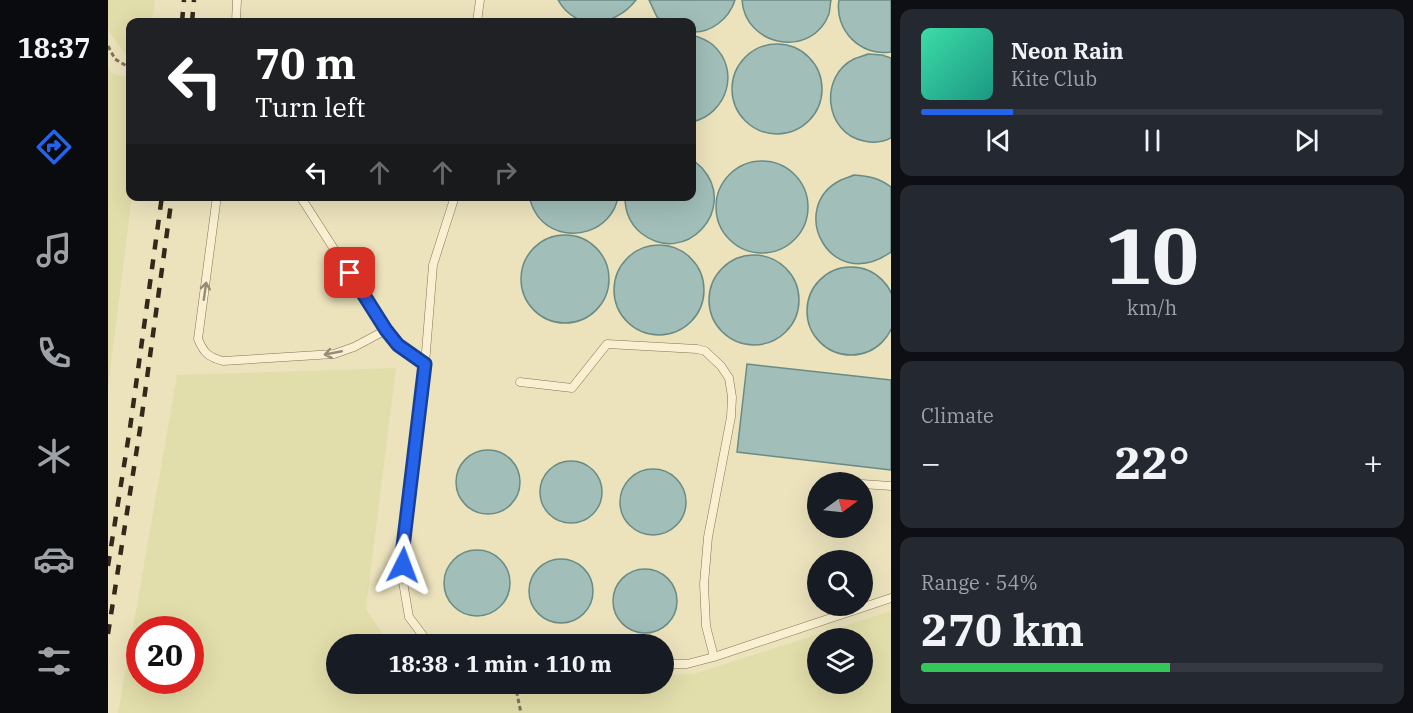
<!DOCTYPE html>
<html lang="en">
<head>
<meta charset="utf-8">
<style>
  :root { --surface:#171b24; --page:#242831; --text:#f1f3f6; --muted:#9ea1a6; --line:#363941; --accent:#2563eb }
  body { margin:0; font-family:"IBM Plex Serif",serif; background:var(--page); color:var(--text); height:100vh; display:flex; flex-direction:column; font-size:22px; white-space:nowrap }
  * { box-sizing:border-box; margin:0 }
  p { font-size:20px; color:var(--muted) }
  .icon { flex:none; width:33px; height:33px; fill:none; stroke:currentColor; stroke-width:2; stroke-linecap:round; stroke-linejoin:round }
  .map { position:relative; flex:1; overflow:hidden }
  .drawer { display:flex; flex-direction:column; gap:9px; padding:9px; background:#0d0f14; width:522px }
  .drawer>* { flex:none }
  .top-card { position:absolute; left:18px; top:18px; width:570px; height:183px; border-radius:12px; box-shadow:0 6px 24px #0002; background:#202124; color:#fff; overflow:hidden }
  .needle { width:39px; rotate:75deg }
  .tools { position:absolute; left:699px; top:472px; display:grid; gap:12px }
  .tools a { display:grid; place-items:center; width:66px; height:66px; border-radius:50%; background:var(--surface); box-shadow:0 6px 24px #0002; font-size:30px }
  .speed { position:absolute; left:18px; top:616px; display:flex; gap:12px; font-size:30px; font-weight:700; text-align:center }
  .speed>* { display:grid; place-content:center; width:78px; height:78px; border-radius:50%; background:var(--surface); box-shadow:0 6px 24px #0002; line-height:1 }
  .speed .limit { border:9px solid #d22; background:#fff; color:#111 }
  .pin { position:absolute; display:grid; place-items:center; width:51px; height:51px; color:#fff; margin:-26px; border-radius:12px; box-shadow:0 3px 9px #0006 }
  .me { position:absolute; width:66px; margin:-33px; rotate:3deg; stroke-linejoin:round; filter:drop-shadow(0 0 4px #0008) }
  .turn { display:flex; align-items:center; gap:21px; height:126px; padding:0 30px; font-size:27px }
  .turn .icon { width:78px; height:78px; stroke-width:2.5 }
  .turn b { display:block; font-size:42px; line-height:51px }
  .lanes { display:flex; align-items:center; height:57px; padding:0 30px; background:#0003; justify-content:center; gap:30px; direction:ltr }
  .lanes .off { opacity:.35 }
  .big { font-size:45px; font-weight:700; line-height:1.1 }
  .drawer .widget { flex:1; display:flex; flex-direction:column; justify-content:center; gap:9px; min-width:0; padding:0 21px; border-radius:12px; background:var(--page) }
  .drawer .dial { align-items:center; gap:0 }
  .dial b { font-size:78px; line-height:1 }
  .song { display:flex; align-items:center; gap:18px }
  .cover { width:72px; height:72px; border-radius:9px; background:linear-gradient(135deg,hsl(160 70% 55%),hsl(170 70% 35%)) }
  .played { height:6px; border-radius:3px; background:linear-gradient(90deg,var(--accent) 20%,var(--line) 20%) }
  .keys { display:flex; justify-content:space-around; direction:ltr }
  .heat { display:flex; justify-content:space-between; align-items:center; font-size:33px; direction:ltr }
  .charge { height:9px; border-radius:4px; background:linear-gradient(90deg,#34c759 54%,var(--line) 0) }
  .trip { position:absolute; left:218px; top:634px; width:348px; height:60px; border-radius:30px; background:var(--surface); box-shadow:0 6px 24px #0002; font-weight:700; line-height:60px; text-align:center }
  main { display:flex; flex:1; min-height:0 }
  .tabs { display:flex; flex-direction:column; width:108px; justify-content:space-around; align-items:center; background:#090b0e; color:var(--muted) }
  .tabs .icon { width:42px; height:42px }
  .tabs .current { color:var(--accent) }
  .tabs b { font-size:27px; color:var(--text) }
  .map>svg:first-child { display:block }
  .farmland { fill:#e2deab; fill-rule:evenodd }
  .water { fill:#a1beb8; stroke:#698b86; stroke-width:1.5 }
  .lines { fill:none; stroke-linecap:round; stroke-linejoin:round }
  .service-casing { stroke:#847357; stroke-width:9 }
  .path { stroke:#847357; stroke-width:3; stroke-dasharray:4.5 3; stroke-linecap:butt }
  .service { stroke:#f8f0d0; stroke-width:8 }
  .rail { stroke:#33291b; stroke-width:4.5; stroke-dasharray:10 10; stroke-linecap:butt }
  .oneway { stroke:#968c76 }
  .route-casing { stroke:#184099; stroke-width:15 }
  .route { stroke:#2563eb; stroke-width:10 }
</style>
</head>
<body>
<main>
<nav class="tabs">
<b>18:37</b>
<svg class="icon current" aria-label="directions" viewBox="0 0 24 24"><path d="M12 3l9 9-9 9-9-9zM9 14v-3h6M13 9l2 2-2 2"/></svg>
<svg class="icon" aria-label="music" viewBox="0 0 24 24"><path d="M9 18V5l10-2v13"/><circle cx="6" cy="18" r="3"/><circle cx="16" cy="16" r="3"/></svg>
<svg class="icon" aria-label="phone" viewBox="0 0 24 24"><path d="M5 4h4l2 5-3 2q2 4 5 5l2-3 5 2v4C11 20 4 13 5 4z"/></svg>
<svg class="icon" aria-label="climate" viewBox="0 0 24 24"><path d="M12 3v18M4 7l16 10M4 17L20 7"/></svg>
<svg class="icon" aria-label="car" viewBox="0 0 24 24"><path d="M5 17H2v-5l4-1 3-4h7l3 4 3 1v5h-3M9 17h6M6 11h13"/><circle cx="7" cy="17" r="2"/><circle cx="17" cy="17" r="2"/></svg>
<svg class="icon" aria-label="filters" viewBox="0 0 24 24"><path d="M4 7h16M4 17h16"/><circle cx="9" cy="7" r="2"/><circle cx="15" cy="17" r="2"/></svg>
</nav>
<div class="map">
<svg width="783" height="713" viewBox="0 0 783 713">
  <rect width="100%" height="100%" fill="#ece3bd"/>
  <path class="farmland" d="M0,0H47L44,22H22V57H19L0,30Z
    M0,66L3,73L22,78V196L24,197L0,389Z
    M288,368L258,609L282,645H228V684H555V675L585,674L783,611V713H10L69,375ZM32,630H82V681H32ZM710,639H754V684H710Z"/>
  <path class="water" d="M450,0H528C507,27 468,32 450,0Z
    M541,0H627C621,19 603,33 584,32V22H556L549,17Z
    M634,0H723C722,4 722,10 721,14C704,59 637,47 634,0Z
    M731,0H783V52C753,57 726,30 731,0Z
    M584,35C591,37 599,40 605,45C633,70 619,114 584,122Z
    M624 89a45 45 0 1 1 90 0a45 45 0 1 1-90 0Z
    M760,54L774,55L783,58V138C774,143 765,143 756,141C716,133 711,76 746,59C750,57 756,56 760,54Z
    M584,159C587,162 591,165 594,168C631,209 577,268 533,233C522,224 517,211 517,197L584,196Z
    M608 207a46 46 0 1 1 92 0a46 46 0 1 1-92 0Z
    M746,175C761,176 771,178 783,187V252C722,295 678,207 733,180C737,178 742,177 746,175Z
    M421,197V196L510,197C504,231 461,245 435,222C427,215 424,206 421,197Z
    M413 279a44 44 0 1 1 88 0a44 44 0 1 1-88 0Z
    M506 290a45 45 0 1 1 90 0a45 45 0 1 1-90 0Z
    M601 300a45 45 0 1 1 90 0a45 45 0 1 1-90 0Z
    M699 311a44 44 0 1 1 88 0a44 44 0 1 1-88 0Z
    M639,364L783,380V470L629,452Z
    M348 482a32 32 0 1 1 64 0a32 32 0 1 1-64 0Z
    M432 492a31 31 0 1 1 62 0a31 31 0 1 1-62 0Z
    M512 502a33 33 0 1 1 66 0a33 33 0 1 1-66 0Z
    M336 583a33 33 0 1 1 66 0a33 33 0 1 1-66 0Z
    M421 591a32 32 0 1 1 64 0a32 32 0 1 1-64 0Z
    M505 601a32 32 0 1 1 64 0a32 32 0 1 1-64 0Z"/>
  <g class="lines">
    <defs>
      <path id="service" d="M128,22L129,0
        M369,22L372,0
        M109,196L90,339C96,353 100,357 115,361L226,354L246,347L278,330
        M192,196L278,330L290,345L317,364
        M412,382L464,388L499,344L589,349L597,351L613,366L621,378L624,397L623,417L600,537L596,584L598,626L606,657
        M740,482L748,483
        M754,484L783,486
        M322,645L301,617L295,582V547L317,364L325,265L347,196
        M555,664H579L606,657L783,598"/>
    </defs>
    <use href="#service" class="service-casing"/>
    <path class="path" d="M0,46L7,59L22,68
      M407,684L413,713"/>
    <use href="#service" class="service"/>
    <path class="rail" d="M74,22L76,0
      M84,22L86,0
      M0,566L22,428L54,196
      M0,634L32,429L64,196"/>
  </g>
  <defs><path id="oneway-shaft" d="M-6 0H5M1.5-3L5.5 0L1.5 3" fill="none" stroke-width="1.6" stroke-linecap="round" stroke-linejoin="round" transform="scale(1.5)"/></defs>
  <g class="oneway">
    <use href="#oneway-shaft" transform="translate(97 291) rotate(-82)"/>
    <use href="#oneway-shaft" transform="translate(225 353) rotate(169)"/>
  </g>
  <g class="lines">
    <defs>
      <path id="route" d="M242,273L278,330L290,345L317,364L295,547V565"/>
    </defs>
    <use href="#route" class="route-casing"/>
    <use href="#route" class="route"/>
  </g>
</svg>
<div class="tools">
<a><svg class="needle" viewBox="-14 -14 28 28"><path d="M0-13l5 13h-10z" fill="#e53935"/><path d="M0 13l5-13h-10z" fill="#9ea1a6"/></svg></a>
<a><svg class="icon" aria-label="search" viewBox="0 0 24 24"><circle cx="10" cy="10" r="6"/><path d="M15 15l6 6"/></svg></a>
<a><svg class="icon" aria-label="layers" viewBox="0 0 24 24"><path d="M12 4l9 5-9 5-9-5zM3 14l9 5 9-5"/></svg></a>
</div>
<div class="speed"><div class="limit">20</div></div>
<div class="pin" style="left:242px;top:273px;background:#d93025"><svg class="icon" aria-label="arrive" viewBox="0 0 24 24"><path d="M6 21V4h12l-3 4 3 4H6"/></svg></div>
<svg class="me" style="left:295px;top:565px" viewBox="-20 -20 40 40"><path d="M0-17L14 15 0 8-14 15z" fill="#2563eb" stroke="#fff" stroke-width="4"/></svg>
<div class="trip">18:38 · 1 min · 110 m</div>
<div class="top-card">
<div class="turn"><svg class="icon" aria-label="left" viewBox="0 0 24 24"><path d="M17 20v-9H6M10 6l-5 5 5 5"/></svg><div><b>70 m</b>Turn left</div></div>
<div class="lanes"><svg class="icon" aria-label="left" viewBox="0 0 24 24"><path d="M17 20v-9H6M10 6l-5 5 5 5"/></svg><svg class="icon off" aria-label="ahead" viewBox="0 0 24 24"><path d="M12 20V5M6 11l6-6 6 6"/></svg><svg class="icon off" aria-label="ahead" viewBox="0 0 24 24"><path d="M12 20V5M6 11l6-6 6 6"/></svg><svg class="icon off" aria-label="right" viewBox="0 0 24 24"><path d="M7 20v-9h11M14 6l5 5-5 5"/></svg></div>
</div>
</div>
<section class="drawer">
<div class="widget">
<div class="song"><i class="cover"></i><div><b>Neon Rain</b><p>Kite Club</p></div></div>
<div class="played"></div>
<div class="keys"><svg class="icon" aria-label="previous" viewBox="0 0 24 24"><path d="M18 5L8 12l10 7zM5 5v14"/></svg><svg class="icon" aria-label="pause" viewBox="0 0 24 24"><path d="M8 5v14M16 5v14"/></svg><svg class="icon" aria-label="next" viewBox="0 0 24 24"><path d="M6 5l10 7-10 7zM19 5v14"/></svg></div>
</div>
<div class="widget dial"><b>10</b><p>km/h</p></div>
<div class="widget"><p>Climate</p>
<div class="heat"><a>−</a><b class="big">22°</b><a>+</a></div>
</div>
<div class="widget"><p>Range · 54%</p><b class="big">270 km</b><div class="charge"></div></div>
</section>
</main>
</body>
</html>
